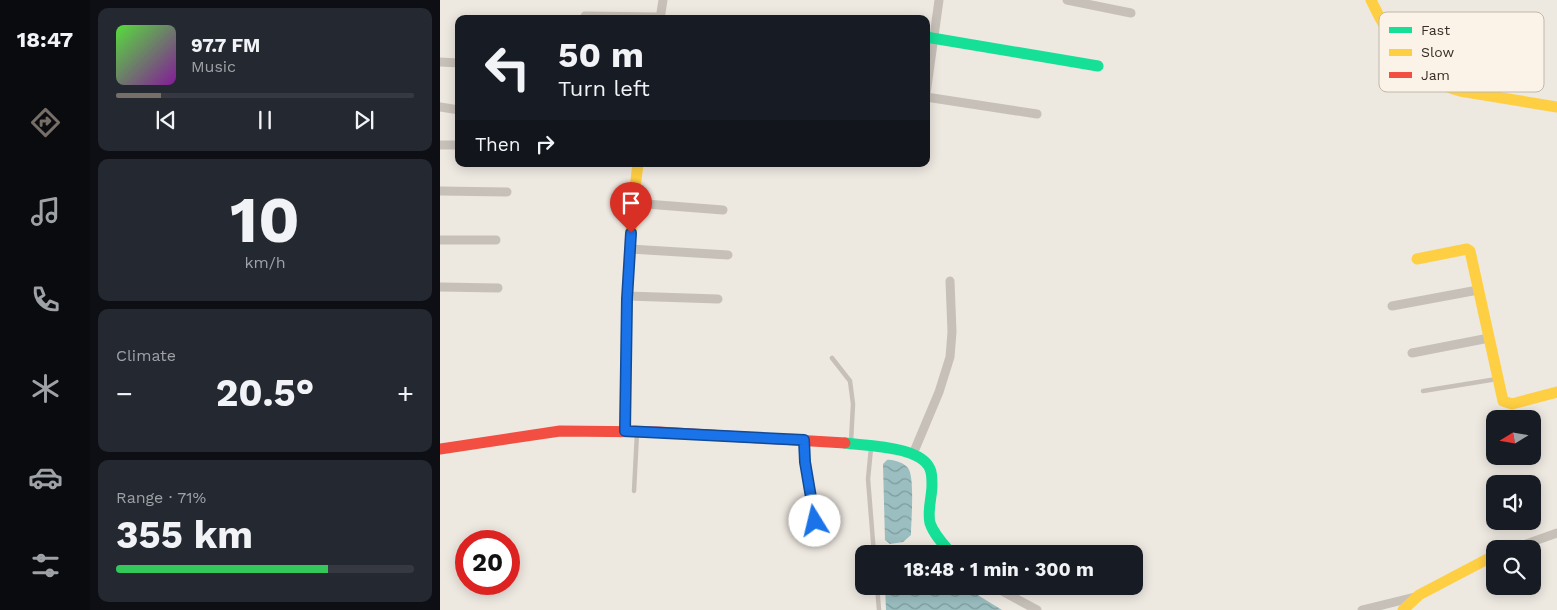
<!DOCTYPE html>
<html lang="en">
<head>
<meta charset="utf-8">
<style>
  :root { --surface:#171b24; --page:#242831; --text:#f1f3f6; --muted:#9ea1a6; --line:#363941; --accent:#776e68 }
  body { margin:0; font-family:"Work Sans",sans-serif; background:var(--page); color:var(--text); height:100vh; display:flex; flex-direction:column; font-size:19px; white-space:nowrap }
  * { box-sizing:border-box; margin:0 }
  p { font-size:16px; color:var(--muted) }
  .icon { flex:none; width:28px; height:28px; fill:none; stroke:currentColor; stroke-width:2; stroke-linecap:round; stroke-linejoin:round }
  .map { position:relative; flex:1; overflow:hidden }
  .side { display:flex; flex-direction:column; gap:8px; padding:8px; background:#0d0f14; width:350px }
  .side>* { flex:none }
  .top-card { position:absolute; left:15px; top:15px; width:475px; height:152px; border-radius:10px; box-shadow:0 2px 12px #0003; background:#171b24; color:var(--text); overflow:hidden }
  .needle { width:32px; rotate:259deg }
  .controls { position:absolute; left:1046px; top:410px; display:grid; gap:10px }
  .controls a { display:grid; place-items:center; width:55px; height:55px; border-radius:10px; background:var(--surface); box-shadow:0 2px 12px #0003; font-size:25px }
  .speed { position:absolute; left:15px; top:530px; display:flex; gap:10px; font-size:25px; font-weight:700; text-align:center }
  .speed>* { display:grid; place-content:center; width:65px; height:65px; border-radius:50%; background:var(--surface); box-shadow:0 2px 12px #0003; line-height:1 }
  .speed .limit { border:8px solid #d22; background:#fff; color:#111 }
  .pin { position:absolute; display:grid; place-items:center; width:42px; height:42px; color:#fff; margin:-51px -21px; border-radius:50% 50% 50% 0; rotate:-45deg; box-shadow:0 0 5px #0007 }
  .pin .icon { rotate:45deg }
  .me { position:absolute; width:55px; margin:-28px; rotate:351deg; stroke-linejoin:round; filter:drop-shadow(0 0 4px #0008) }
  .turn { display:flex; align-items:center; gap:18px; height:105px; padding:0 20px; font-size:22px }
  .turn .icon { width:65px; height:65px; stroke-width:2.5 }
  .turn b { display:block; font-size:35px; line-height:42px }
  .then { display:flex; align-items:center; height:48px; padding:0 20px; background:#0003; gap:10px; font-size:19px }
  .big { font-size:38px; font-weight:700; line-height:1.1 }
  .side .card { flex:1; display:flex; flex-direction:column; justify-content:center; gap:8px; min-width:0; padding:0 18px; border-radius:10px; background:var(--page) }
  .side .dial { align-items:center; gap:0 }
  .dial b { font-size:65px; line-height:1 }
  .song { display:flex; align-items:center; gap:15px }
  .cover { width:60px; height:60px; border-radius:8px; background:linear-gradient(135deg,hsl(110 70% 55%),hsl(290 70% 35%)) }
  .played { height:5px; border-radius:2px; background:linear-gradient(90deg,var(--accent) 15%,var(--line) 15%) }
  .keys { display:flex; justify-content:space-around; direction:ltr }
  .heat { display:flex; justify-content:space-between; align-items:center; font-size:28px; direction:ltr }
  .charge { height:8px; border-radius:4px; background:linear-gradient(90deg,#34c759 71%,var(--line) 0) }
  .trip { position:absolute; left:415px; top:545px; width:288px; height:50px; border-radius:10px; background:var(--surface); box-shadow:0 2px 12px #0003; font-weight:700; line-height:50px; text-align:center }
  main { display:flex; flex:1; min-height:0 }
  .dock { display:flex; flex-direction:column; width:90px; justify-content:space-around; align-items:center; background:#090b0e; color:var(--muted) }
  .dock .icon { width:35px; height:35px }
  .dock .on { color:var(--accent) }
  .dock b { font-size:22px; color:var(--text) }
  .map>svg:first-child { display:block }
  .water { fill:url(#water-waves) }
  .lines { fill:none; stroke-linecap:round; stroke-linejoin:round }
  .lane { stroke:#c7c0b9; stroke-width:4.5 }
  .street { stroke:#c7c0b9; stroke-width:9 }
  .fast { stroke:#16e098; stroke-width:11 }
  .slow { stroke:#ffcf43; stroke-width:11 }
  .jam { stroke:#f24e42; stroke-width:11 }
  .route-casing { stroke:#114b97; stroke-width:12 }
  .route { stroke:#1a73e8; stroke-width:9 }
  .key { fill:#fbf3e7; stroke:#c0b8ad; stroke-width:1 }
  .key-label { font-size:14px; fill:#382d27 }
</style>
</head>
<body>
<main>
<nav class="dock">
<b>18:47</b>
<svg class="icon on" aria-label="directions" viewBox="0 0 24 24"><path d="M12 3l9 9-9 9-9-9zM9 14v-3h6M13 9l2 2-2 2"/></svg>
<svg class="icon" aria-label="music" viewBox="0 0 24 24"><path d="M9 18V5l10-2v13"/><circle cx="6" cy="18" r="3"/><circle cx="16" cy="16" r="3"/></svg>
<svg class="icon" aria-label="phone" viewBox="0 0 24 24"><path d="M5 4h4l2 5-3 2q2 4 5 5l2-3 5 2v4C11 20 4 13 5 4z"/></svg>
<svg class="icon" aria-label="climate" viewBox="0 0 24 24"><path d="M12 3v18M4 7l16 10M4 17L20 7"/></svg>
<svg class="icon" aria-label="car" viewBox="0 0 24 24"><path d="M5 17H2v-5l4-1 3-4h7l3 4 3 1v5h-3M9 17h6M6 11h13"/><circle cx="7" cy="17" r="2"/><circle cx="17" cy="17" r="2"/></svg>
<svg class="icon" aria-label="filters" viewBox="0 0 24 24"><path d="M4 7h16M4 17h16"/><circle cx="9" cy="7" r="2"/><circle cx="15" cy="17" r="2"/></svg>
</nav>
<section class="side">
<div class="card">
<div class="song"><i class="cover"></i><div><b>97.7 FM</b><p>Music</p></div></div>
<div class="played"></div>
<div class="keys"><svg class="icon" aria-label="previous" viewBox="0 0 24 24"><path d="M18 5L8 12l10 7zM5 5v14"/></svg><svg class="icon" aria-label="pause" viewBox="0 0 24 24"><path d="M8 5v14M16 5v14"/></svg><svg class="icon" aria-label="next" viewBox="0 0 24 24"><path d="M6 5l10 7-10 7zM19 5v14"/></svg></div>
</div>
<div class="card dial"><b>10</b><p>km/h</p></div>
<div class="card"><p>Climate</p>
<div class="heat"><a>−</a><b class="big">20.5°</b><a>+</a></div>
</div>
<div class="card"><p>Range · 71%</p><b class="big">355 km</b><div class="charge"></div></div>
</section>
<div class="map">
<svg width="1117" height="610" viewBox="0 0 1117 610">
  <defs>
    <pattern id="water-waves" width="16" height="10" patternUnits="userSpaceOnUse" patternTransform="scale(1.25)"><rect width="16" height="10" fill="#9bbec0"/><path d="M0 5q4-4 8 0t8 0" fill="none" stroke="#7f9b9c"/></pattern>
  </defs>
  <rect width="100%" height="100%" fill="#ede8e0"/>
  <path class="water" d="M447,460C453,459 464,463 468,468C475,477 471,522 471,535L463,542L450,544L445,540L443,464Z
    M445,586H523L562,610H446Z"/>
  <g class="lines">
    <path class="lane" d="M392,358L410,381L413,404L411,442
      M983,391L1057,379
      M364,443L365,462L375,521
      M431,448L428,479L434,554
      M194,491L197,433
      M437,586L439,610"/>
    <path class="street" d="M627,0L691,13
      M145,16L221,17
      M220,19L223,0
      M0,62L19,63
      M486,94L499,0
      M486,97L597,114
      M0,107L19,110
      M0,145H19
      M0,191L67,192
      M193,203L283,210
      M0,240H56
      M190,249L288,255
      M0,287L58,288
      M187,296L278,299
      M952,306L1038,290
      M972,353L1049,338
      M473,454L499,392L510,357L512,332L510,281
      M1072,549L1117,533
      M553,586L597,610
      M922,610L975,597"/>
    <path class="fast" d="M486,37L658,66
      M405,443C427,446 481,446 490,469C492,473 492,480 492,485C492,497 487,511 490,523C494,535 504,545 512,554"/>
    <path class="slow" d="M931,0C949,39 975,80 1020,91L1117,107
      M977,259L1027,249L1030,251L1063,401L1072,404L1117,392
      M185,431C186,342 186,253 198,164
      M963,610L979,595L1055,555"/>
    <path class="jam" d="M0,449L120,431L219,432L405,443"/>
  </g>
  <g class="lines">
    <defs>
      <path id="route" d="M191,233L187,299L185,431L364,440L365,462L375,521"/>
    </defs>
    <use href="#route" class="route-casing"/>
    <use href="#route" class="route"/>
  </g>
  <rect x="939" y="12" width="165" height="80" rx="8" class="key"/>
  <rect x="949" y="27" width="23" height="6" fill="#16e098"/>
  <rect x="949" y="49" width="23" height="7" fill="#ffcf43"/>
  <rect x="949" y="72" width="23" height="6" fill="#f24e42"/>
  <g class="key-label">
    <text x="981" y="35">Fast</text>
    <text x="981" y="57">Slow</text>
    <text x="981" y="80">Jam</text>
  </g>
</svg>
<div class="controls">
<a><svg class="needle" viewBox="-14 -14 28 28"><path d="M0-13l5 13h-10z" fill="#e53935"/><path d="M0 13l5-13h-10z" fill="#9ea1a6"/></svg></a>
<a><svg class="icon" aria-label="sound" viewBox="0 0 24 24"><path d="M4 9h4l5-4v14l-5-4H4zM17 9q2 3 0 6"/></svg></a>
<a><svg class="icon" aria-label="search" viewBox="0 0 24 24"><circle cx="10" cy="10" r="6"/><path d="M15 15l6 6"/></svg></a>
</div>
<div class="speed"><div class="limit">20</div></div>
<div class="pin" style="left:191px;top:233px;background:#d93025"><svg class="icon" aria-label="arrive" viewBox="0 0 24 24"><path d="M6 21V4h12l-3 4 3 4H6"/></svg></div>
<svg class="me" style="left:375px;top:521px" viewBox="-20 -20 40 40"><circle r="19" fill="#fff"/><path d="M0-13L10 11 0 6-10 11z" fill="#1a73e8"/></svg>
<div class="trip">18:48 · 1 min · 300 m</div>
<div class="top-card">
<div class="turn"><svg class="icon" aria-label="left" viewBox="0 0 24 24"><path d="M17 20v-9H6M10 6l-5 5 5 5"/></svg><div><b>50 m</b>Turn left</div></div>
<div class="then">Then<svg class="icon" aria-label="right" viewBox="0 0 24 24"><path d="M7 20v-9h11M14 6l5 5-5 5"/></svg></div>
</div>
</div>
</main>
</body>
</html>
